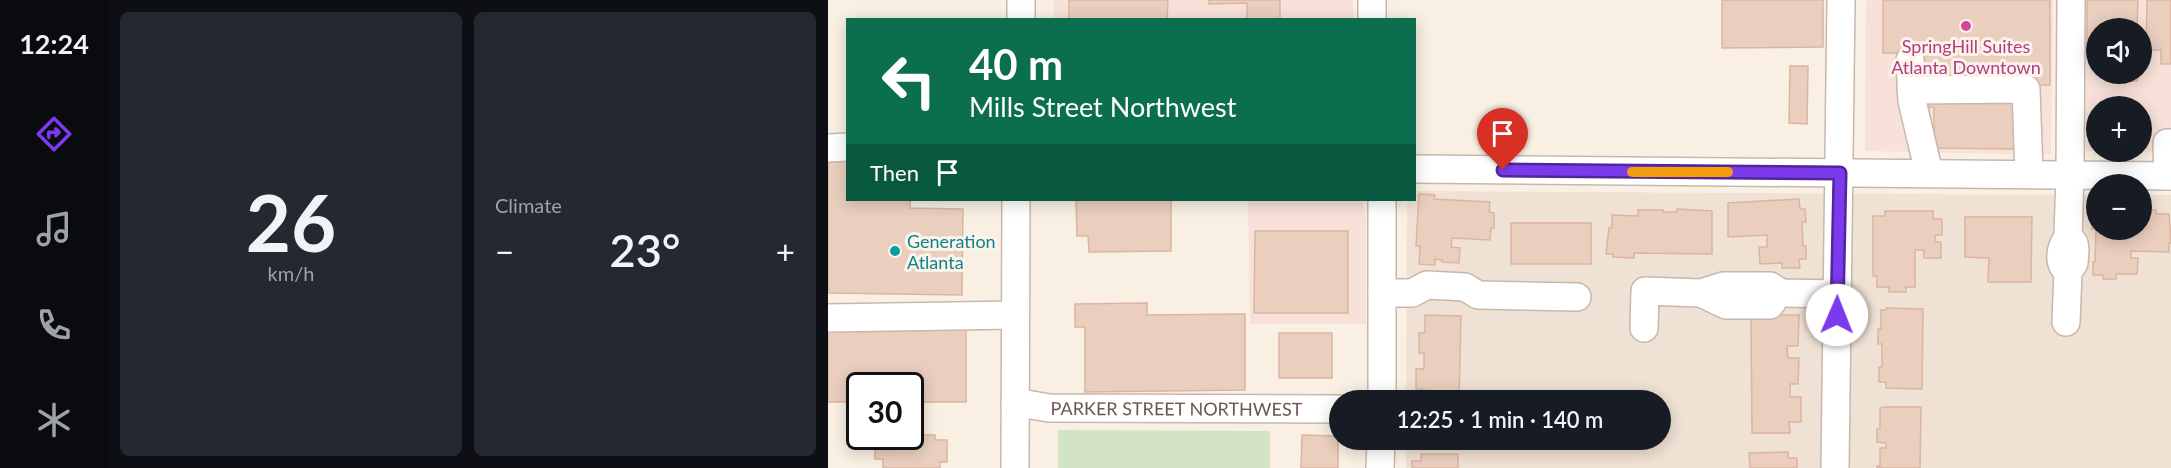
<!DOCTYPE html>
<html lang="en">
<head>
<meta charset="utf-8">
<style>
  :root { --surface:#171b24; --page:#242831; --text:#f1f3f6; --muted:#9ea1a6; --accent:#7c3aed }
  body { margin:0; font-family:Lato,sans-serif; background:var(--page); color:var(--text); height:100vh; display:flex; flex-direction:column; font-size:22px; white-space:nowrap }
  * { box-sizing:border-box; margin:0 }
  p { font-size:20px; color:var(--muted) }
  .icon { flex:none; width:33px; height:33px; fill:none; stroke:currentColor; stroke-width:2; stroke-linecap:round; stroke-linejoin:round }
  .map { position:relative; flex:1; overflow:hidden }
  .panel { display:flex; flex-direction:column; gap:12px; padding:12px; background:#0d0f14; width:720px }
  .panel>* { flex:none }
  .guide { position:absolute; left:18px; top:18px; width:570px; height:183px; border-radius:0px; box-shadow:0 3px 15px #0003; background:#0b6e4f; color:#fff; overflow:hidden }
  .fabs { position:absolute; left:1258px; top:18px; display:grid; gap:12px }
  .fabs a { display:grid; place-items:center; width:66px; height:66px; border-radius:50%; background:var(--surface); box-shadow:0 3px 15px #0003; font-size:30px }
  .speed { position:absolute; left:18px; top:372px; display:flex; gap:12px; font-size:30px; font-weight:700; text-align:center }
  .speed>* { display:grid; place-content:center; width:78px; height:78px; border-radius:50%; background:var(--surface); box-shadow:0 3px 15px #0003; line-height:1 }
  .speed .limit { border:3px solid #111; border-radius:9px; background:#fff; color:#111 }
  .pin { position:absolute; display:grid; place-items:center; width:51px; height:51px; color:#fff; margin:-62px -26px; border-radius:50% 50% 50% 0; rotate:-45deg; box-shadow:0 0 6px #0007 }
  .pin .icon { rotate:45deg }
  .me { position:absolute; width:66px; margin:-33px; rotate:1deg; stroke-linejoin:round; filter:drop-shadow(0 0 4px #0008) }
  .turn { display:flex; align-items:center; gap:21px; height:126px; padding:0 24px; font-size:27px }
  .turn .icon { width:78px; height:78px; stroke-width:2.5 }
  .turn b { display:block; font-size:42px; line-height:51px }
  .then { display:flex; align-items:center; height:57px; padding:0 24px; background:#0003; gap:12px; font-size:22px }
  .big { font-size:45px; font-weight:600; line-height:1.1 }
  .panel .card { flex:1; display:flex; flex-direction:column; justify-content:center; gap:9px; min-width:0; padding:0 21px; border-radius:9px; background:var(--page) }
  .panel .dial { align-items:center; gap:0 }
  .dial b { font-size:78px; line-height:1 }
  .heat { display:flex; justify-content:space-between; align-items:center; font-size:33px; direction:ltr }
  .panel .tiles { flex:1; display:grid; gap:12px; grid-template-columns:repeat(2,1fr) }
  .trip { position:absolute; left:501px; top:390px; width:342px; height:60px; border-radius:30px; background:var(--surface); box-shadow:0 3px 15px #0003; font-weight:600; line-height:60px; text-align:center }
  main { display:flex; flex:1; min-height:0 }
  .menu { display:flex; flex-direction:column; width:108px; justify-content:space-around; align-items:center; background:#090b0e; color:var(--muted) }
  .menu .icon { width:42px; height:42px }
  .menu .active { color:var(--accent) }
  .menu b { font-size:27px; color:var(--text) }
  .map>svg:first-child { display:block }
  .residential { fill:#efe1d3 }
  .commercial { fill:#f8e1d9; fill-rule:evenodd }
  .green { fill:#d2e4c4 }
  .building { fill:#eacfbf; stroke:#dbb5a1; stroke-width:1.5 }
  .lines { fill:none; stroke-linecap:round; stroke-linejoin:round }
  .minor-casing { stroke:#c8b7ac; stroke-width:30 }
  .minor { stroke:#fff; stroke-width:27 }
  .route-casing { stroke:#51269a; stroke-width:15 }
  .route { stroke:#7c3aed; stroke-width:10 }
  .slow { stroke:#f59e0b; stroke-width:10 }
  .hotel-dot { fill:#d1479c; stroke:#fcf4e9; stroke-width:2 }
  .culture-dot { fill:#0f9aa8; stroke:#fcf4e9; stroke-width:2 }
  .labels { text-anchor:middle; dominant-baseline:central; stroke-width:6; stroke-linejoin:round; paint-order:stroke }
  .hotel-label { font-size:18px; fill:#b23c85; stroke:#fcf4e9 }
  .culture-label { font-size:18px; fill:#0d838f; stroke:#fcf4e9; text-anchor:start }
  .street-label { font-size:18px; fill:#6d574d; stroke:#fcf4e9 }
</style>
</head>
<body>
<main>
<nav class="menu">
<b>12:24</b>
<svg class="icon active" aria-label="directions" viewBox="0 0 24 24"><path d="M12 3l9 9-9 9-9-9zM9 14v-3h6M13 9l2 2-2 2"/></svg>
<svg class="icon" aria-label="music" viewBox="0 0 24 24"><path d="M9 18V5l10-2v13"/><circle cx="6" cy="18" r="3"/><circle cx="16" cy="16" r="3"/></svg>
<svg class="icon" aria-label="phone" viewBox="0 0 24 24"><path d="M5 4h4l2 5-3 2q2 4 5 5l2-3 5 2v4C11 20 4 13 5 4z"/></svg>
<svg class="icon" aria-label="climate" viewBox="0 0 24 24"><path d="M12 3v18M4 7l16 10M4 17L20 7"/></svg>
</nav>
<section class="panel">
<div class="tiles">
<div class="card dial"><b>26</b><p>km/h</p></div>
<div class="card"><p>Climate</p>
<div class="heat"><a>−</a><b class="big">23°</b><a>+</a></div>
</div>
</div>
</section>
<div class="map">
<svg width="1343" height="468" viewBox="0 0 1343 468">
  <rect width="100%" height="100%" fill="#f9f0e3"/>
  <path class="residential" d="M587,191L1269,195V230H1314V195H1343V468H578V440H832V400H578L579,204L582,200H586Z"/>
  <path class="commercial" d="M226,0H525V19L226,20Z
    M1038,0H1225L1223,155L1037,151Z
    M1258,0H1343V152H1299H1314V106H1269V151H1258ZM1269,28H1314V74H1269Z
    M420,200H535L538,217V324H422Z"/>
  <path class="green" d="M230,430L442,431V468H230Z"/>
  <path class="building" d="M241,0H340L339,20H241Z
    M381,0H452V20H419V3L381,4Z
    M894,0H995V47L894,48Z
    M1055,0H1222V85H1095V53H1055Z
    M1259,0H1310L1309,28H1269V51H1259Z
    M1319,0H1343V64H1333V50H1318Z
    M962,66H980L979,124L961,123Z
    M1278,74H1309V81H1278Z
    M1096,93H1186V149L1106,148V107H1095Z
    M0,161H20V200H82V208L135,209L134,295L0,293Z
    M591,194L607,195L606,199L662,202L661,212L666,213V228H663L662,240L624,238L623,247L632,248L631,263L614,262V260L607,259V265L591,264L592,246H588Z
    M971,199L972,209H977L978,222H974L975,246H978V259H971L972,268H954V263L932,264L931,247H939V235L900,237V203Z
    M248,200H343V251L261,252L260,236H249Z
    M849,209L884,211V254L806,253V258L785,257V254H778L781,228H784V215L810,216V210H835V212H849Z
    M1316,210H1328V214H1341L1343,243H1341V252L1303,251V258H1310L1309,274H1288V279H1275V275H1265V262H1267L1268,229H1264L1265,215L1269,216V230H1314Z
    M1057,211H1105V219H1114V235H1107V242H1113V258H1096V250H1087V287H1078V292H1061V287H1049V276H1045V216H1057Z
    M1137,217H1204L1203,282H1160L1161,258L1137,257Z
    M683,223H763V264H683Z
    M427,231H520V313H426Z
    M319,303V315L417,314V390L257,392V327H247V304Z
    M1058,308L1095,309L1094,389L1058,388V382H1051V367H1054V344H1050V329H1053V310H1058Z
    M597,315L633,316L631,400H596V389H588V369H596V353H591V333H597Z
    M923,315H971L970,346H959L960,358H971L970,384H962V397H973V422H961L962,433H924Z
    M0,328H138V402H82V386H32V402H0Z
    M451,333H504V378H451Z
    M1056,407H1093L1092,468H1049V466H1052V448H1058V443L1049,442V429H1052V408Z
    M92,435H107V440H119V462H112V468H55V459H47V441L57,442V436L92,439Z
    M474,435L510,436V468H473Z
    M960,452V458H969V468H922L921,453Z
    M593,454H630V468H584V461H593Z"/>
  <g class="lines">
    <defs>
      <g id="minor">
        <path d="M544,0V20"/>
        <path d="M193,20V0"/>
        <path d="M1082,60L1084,101L1101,173"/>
        <path d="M1083,90L1198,89L1201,174"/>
        <path d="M0,148L20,147"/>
        <path d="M586,169L1343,176"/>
        <path d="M1340,176L1339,143H1343"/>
        <path d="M554,200V400"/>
        <path d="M1240,237L1242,174L1243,0"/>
        <path d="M554,293H584L599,285L637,287L650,295L749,297"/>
        <path d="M873,293L898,305H942L945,301"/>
        <path d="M0,318L187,315"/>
        <path d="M1238,322L1240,272L1246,263L1247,250L1246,243L1240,237C1232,248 1229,263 1240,272"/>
        <path d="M816,328L817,291L873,293L895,286H942L953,293L1010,294"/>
        <path id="s1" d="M187,402L221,408L512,409"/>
        <path d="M187,468L188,200"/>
        <path d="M552,468L553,440"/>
        <path d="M1007,468L1013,0"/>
      </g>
    </defs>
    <use href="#minor" class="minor-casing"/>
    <use href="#minor" class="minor"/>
  </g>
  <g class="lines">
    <defs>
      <path id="route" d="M675,170L1012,173L1009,315"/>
    </defs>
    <use href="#route" class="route-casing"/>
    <use href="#route" class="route"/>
    <path class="slow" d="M804,172H900"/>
  </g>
  <circle class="hotel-dot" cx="1138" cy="26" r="6"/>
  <circle class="culture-dot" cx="67" cy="251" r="6"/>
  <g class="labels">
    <g class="hotel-label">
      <text x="1138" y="46">SpringHill Suites<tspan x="1138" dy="21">Atlanta Downtown</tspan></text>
    </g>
    <g class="culture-label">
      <text x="79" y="241">Generation<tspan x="79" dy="21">Atlanta</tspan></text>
    </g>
    <g class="street-label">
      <text stroke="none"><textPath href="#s1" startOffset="162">PARKER STREET NORTHWEST</textPath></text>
    </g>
  </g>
</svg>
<div class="fabs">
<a><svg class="icon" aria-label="sound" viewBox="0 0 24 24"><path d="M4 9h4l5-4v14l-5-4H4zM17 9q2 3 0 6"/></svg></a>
<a>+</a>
<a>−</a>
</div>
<div class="speed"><div class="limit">30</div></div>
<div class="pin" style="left:675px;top:170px;background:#d93025"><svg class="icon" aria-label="arrive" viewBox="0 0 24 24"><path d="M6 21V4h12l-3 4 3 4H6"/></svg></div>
<svg class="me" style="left:1009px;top:315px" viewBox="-20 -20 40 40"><circle r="19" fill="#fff"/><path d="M0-13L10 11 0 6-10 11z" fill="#7c3aed"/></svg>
<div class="trip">12:25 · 1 min · 140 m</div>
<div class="guide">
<div class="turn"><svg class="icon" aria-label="left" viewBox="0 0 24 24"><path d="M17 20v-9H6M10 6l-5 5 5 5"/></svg><div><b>40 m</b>Mills Street Northwest</div></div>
<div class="then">Then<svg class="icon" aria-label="arrive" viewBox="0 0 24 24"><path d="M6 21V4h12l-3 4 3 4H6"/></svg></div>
</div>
</div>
</main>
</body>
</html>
